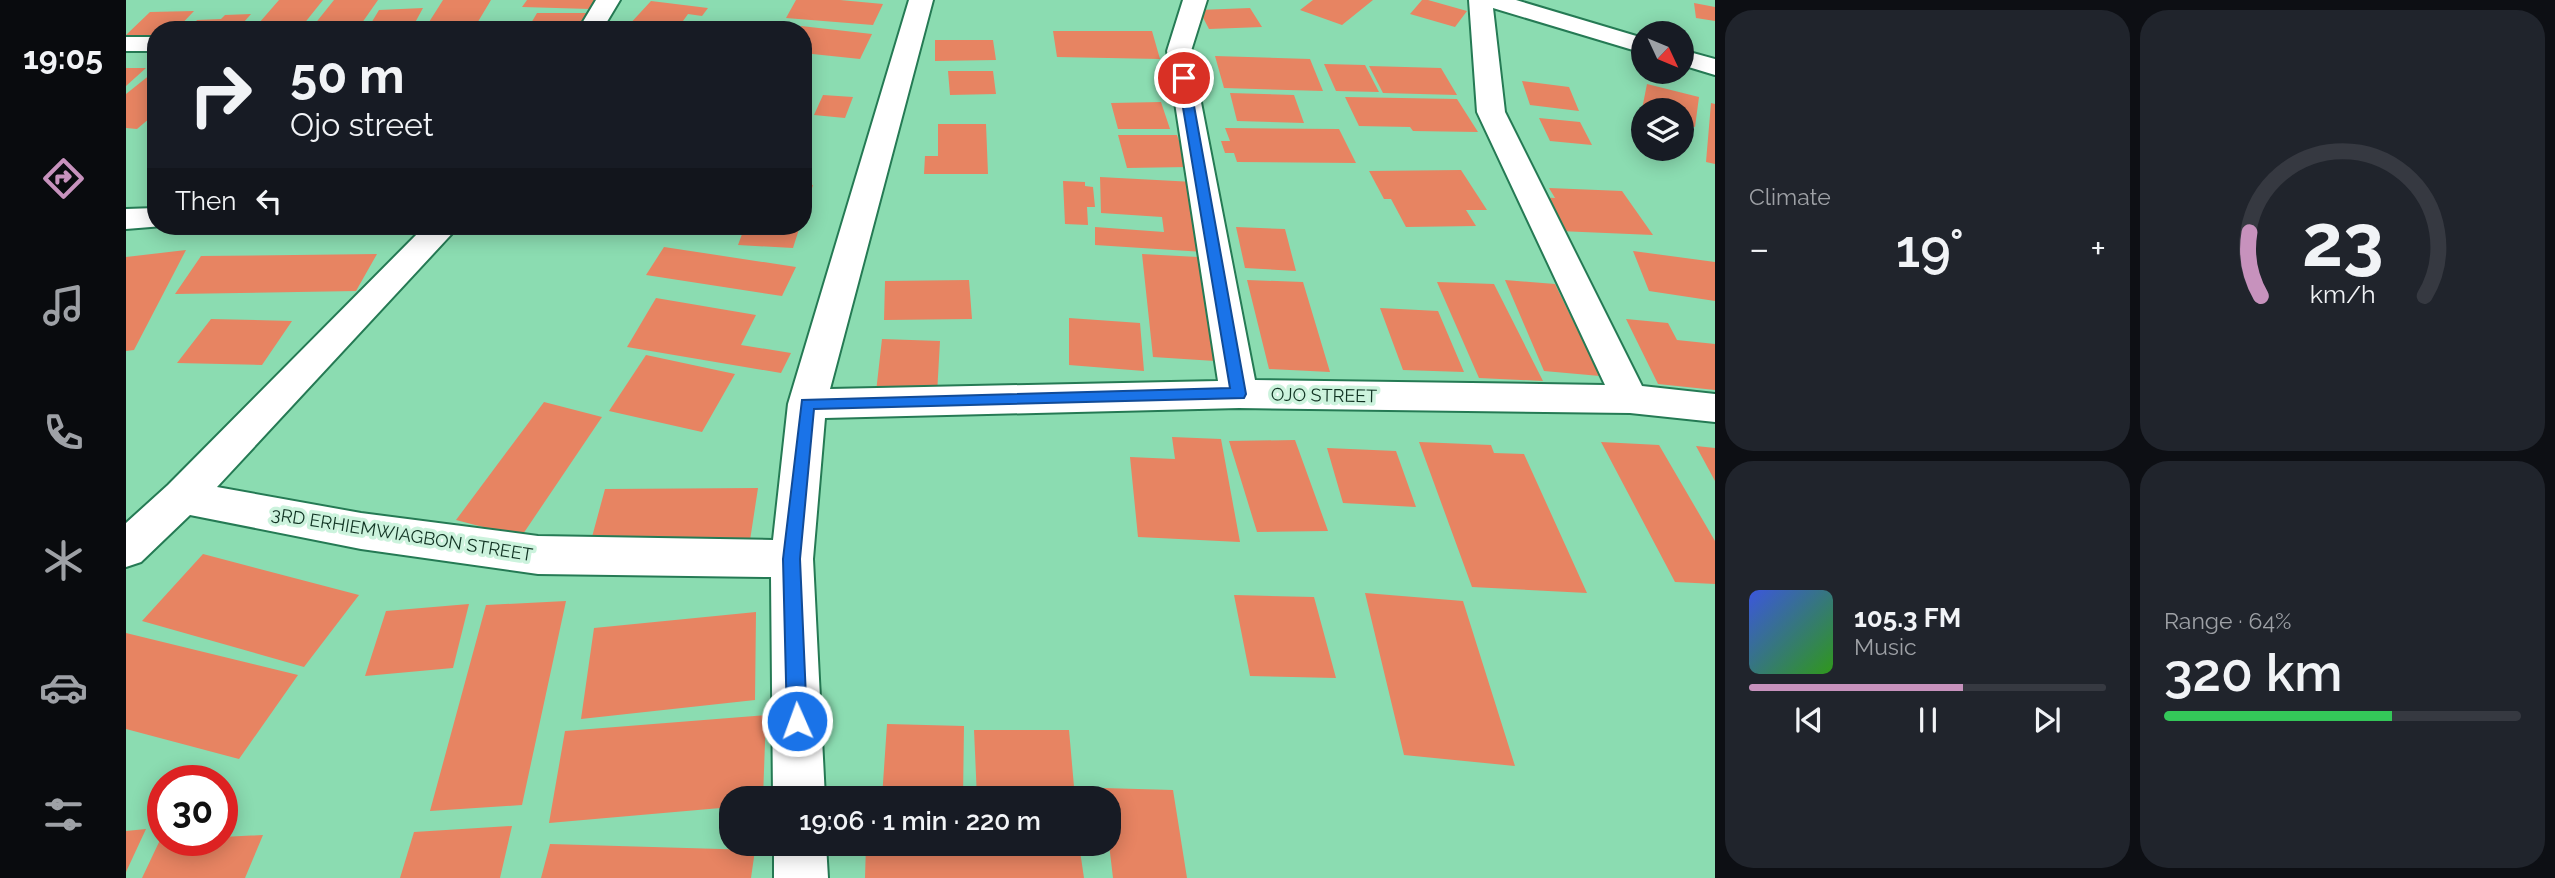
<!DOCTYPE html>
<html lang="en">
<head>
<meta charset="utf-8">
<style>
  :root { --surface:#171b24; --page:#20242c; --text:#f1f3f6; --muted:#9ea1a6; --line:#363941; --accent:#c792bd }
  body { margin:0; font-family:Raleway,sans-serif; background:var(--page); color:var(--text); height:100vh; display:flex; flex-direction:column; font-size:26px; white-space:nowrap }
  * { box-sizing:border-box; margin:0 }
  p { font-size:23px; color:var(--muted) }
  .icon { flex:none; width:38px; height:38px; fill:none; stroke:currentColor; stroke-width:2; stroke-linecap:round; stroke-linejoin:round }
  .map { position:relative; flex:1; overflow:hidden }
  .sheet { display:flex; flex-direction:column; gap:10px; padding:10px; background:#0d0f14; width:840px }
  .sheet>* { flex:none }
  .guide { position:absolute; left:21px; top:21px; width:665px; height:214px; border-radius:28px; box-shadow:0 4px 18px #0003; background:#171b24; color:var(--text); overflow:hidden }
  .needle { width:46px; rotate:134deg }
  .buttons { position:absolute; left:1505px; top:21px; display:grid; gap:14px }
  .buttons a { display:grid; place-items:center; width:63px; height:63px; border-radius:50%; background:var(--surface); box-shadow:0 4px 18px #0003; font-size:35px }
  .speed { position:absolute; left:21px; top:765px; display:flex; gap:14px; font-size:35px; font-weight:700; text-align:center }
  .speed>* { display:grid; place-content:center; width:91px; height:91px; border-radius:50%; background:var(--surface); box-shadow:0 4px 18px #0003; line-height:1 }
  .speed .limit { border:10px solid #d22; background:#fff; color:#111 }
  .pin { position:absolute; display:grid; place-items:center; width:60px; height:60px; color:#fff; margin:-30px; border:4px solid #fff; border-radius:50%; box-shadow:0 2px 7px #0007 }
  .me { position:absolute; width:77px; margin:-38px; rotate:358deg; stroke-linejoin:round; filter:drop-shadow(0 0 5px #0008) }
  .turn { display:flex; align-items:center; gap:24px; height:147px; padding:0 28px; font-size:32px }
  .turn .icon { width:91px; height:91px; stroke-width:2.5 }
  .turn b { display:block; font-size:49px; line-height:60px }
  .then { display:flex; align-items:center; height:66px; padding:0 28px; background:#0003; gap:14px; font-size:26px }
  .big { font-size:52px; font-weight:600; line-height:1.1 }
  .sheet .tile { flex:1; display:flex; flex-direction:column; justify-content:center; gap:10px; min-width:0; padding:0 24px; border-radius:28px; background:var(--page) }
  .sheet .dial { align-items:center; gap:0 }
  .dial svg { height:182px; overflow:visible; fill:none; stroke:var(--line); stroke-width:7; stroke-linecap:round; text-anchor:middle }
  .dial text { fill:var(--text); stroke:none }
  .song { display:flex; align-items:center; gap:21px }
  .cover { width:84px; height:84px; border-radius:10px; background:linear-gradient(135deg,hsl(230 70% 55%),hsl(110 70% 35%)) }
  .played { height:7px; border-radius:4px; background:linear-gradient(90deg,var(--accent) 60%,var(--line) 60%) }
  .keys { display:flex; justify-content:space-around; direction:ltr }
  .heat { display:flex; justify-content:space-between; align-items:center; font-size:38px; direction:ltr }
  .charge { height:10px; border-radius:5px; background:linear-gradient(90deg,#34c759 64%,var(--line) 0) }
  .sheet .tiles { flex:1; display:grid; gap:10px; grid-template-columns:repeat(2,1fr) }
  .trip { position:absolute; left:593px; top:786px; width:402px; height:70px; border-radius:28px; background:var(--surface); box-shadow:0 4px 18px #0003; font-weight:600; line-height:70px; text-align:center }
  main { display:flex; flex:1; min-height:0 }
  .menu { display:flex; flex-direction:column; width:126px; justify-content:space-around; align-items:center; background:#090b0e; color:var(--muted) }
  .menu .icon { width:49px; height:49px }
  .menu .active { color:var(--accent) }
  .menu b { font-size:32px; color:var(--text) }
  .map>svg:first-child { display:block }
  .building { fill:#e78462 }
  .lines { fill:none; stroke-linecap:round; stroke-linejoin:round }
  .minor-casing { stroke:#257a54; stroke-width:4 }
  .minor { fill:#fff; fill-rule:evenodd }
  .route { fill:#1a73e8; stroke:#114b97; stroke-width:2 }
  .labels { text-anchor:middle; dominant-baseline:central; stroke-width:7; stroke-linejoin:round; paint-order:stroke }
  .street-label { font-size:18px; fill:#113323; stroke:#ccf3dd }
</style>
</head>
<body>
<main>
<nav class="menu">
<b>19:05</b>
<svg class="icon active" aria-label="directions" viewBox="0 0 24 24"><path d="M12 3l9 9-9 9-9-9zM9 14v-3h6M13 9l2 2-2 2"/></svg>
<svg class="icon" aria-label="music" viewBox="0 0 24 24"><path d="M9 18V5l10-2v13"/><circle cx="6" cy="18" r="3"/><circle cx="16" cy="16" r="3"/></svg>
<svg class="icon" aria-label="phone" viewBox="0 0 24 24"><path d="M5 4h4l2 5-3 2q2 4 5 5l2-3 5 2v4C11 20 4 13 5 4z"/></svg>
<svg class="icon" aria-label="climate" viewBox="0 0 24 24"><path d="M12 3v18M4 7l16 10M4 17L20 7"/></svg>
<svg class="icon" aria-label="car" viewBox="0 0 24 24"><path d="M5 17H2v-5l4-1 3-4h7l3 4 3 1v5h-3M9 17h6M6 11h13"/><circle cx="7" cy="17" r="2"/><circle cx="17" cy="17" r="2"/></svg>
<svg class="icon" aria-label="filters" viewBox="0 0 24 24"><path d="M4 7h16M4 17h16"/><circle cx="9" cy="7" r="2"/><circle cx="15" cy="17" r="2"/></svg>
</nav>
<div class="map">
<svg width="1589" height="878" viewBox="0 0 1589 878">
  <rect width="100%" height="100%" fill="#8bdcb1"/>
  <path class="building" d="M153,0H197L173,30H127Z
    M208,0H252L231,30H204L207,25H188Z
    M317,0H365L347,30H298Z
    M401,0H470L464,9L396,7Z
    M670,0H714L757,4L747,25L660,18Z
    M1187,0H1247L1216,25L1174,10Z
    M1296,0H1302L1341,11L1329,27L1284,14Z
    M525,1L582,8L576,16L562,14L557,21L576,23L571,30L501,27Z
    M1568,3L1589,7V21L1570,18Z
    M297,8L285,30H241L253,10Z
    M1124,8L1136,27L1083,29L1073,10Z
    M68,11L50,30H30V40H0V35L24,12Z
    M411,13H461L452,30H401Z
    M125,14L111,30H63L71,20L95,19L99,15Z
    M675,26L746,34L734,59L677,53V30H673Z
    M927,31H1026L1034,59L931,57Z
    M809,40H867L870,60L809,61Z
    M1089,56L1184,59L1197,91L1098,88Z
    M1198,64L1239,65L1253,92L1210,91Z
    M1243,66L1315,68L1331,95L1257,93Z
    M0,68H20L0,86Z
    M30,70V113L11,129L0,128V94Z
    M822,71H867L870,94L824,95Z
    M1396,81L1443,87L1453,111L1404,105Z
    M1521,84L1573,97L1569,127L1556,124V110H1517V120L1514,119Z
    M1104,93L1168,95L1178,123L1111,121Z
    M697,95L727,97L719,118L688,115Z
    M1219,97L1331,99L1352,132L1287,131L1284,127L1233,126Z
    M1035,102L1044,129H992L985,103Z
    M1585,103L1589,104V164L1580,162Z
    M1413,118L1454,122L1466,145L1424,141Z
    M812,124H860L862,174H798L799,156H812Z
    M1099,128L1213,129L1230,163L1111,162L1108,153H1099L1095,141H1104Z
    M992,135H1051L1062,167L1001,168Z
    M1335,170L1361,210H1340L1350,226L1280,227L1265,199H1258L1243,171Z
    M974,177L1068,182L1078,252L969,245V227L1038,232L1036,217L975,213Z
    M937,181L959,182V186L967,187L969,207H961L962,225L939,224Z
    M677,184L687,185L678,214H677Z
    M1423,188L1496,191L1527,235L1433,231L1412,197L1429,198Z
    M619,226H674L667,248L612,245Z
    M1110,227L1159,229L1170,271L1119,268Z
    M538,247L670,267L656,296L520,275Z
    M60,250L8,350L0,351V257Z
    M1507,251L1589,262V301L1523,291Z
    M251,254L230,291L49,294L75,256Z
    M1016,254L1072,257L1089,361L1027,357Z
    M843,280L846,319L758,320L759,281Z
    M1121,280L1177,282L1204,372L1143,369Z
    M1379,280L1429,284L1474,376L1418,371Z
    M1311,282L1368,284L1417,381L1353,378Z
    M530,298L630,315L615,345L665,353L655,373L501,347Z
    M1254,308L1312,311L1338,372L1277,370Z
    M943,318L1014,323L1018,371L943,365Z
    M85,319L166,321L136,365L51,363Z
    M1500,319L1542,323L1551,340L1589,344V390L1532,384Z
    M756,339L814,341L811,394L750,392Z
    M520,355L609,374L576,432L483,411Z
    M418,402L476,417L395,537L330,520Z
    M1046,437L1095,439L1114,542L1012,537L1004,457L1049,459Z
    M1169,440L1202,531L1131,532L1103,441Z
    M1293,442L1365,445L1368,453L1398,454L1461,593L1346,587Z
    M1475,442L1533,445L1589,541V584L1549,582Z
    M1570,446L1589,448V481Z
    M1201,448L1270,451L1290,507L1217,503Z
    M632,488L623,547L463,548L479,489Z
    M77,554L233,595L178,667L16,621Z
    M1239,593L1337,601L1389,766L1278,755Z
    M1108,595L1188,597L1210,678L1124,676Z
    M440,601L396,805L304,811L360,605Z
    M343,604L327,668L239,676L260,611Z
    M630,612L629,700L455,719L468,628Z
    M0,633L172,675L113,759L0,729Z
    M640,715L637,798H606V807L423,823L439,731Z
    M761,724L838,726L837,798H756Z
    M848,730H943L949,798H851Z
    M977,788L1047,790L1061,878H987L983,844L984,798H978Z
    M386,826L374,878H274L288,832Z
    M20,829L0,872V831Z
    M137,835L119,878H16L34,840H96V837Z
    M424,844L629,850L625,878H415Z
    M740,844H953L958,878H739Z"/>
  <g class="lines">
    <defs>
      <path id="minor" d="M470,0H494L476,30H452Z
        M783,0H807L704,389L1092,381L1041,51L1057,0H1081L1065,51L1129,380L1479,385L1351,112L1343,0H1390L1517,38V53L1367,8L1379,112L1516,386L1589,394V422L1504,413L1113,408L699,418L687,559L699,798H647L645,577L412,574L235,549L64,515L15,562L0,567V523L42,485L299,226H333L91,487L235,513L412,536L647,540L662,404Z
        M0,37H30V51H0Z
        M1556,50L1589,59V75L1556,65Z
        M30,208V226H37L0,229V209Z
        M648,844H700L702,878H648Z"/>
    </defs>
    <use href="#minor" class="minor-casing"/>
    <use href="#minor" class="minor"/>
  </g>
  <path class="route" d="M1058,74L1063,78L1120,394L1118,398L688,409L674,559L681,721L678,728L671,731L664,728L661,721L657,559L676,400L1104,388L1052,78Z"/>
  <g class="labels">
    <g class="street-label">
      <text transform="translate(1198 395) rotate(1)">OJO STREET</text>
      <text transform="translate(276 534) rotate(9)">3RD ERHIEMWIAGBON STREET</text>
    </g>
  </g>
</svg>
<div class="buttons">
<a><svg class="needle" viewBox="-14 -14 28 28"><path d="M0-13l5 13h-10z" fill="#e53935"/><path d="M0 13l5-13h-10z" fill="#9ea1a6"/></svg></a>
<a><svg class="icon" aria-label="layers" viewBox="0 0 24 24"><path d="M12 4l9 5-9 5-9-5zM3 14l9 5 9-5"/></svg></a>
</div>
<div class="speed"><div class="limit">30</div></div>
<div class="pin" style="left:1058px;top:78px;background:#d93025"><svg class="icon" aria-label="arrive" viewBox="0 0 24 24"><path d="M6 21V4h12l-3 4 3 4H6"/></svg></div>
<svg class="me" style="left:671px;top:721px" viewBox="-20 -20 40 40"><circle r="17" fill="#1a73e8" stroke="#fff" stroke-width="3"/><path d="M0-11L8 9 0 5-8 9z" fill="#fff"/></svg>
<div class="trip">19:06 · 1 min · 220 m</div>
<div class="guide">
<div class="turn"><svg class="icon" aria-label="right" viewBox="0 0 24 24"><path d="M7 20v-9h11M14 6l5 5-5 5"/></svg><div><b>50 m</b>Ojo street</div></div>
<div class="then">Then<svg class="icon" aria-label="left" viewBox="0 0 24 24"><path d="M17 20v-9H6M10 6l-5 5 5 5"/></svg></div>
</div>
</div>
<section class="sheet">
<div class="tiles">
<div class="tile"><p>Climate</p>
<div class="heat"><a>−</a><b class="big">19°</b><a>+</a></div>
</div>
<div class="tile dial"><svg viewBox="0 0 100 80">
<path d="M14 69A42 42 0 1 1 86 69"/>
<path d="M14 69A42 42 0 0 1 9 41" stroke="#c792bd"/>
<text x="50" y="56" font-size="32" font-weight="700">23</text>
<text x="50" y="72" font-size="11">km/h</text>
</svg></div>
<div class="tile">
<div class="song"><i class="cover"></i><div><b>105.3 FM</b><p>Music</p></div></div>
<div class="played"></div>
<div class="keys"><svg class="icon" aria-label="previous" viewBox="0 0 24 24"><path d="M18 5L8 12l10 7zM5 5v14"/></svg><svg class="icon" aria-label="pause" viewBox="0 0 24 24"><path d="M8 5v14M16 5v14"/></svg><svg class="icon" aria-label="next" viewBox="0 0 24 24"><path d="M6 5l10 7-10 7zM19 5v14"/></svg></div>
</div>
<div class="tile"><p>Range · 64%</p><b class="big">320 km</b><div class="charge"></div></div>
</div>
</section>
</main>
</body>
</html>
